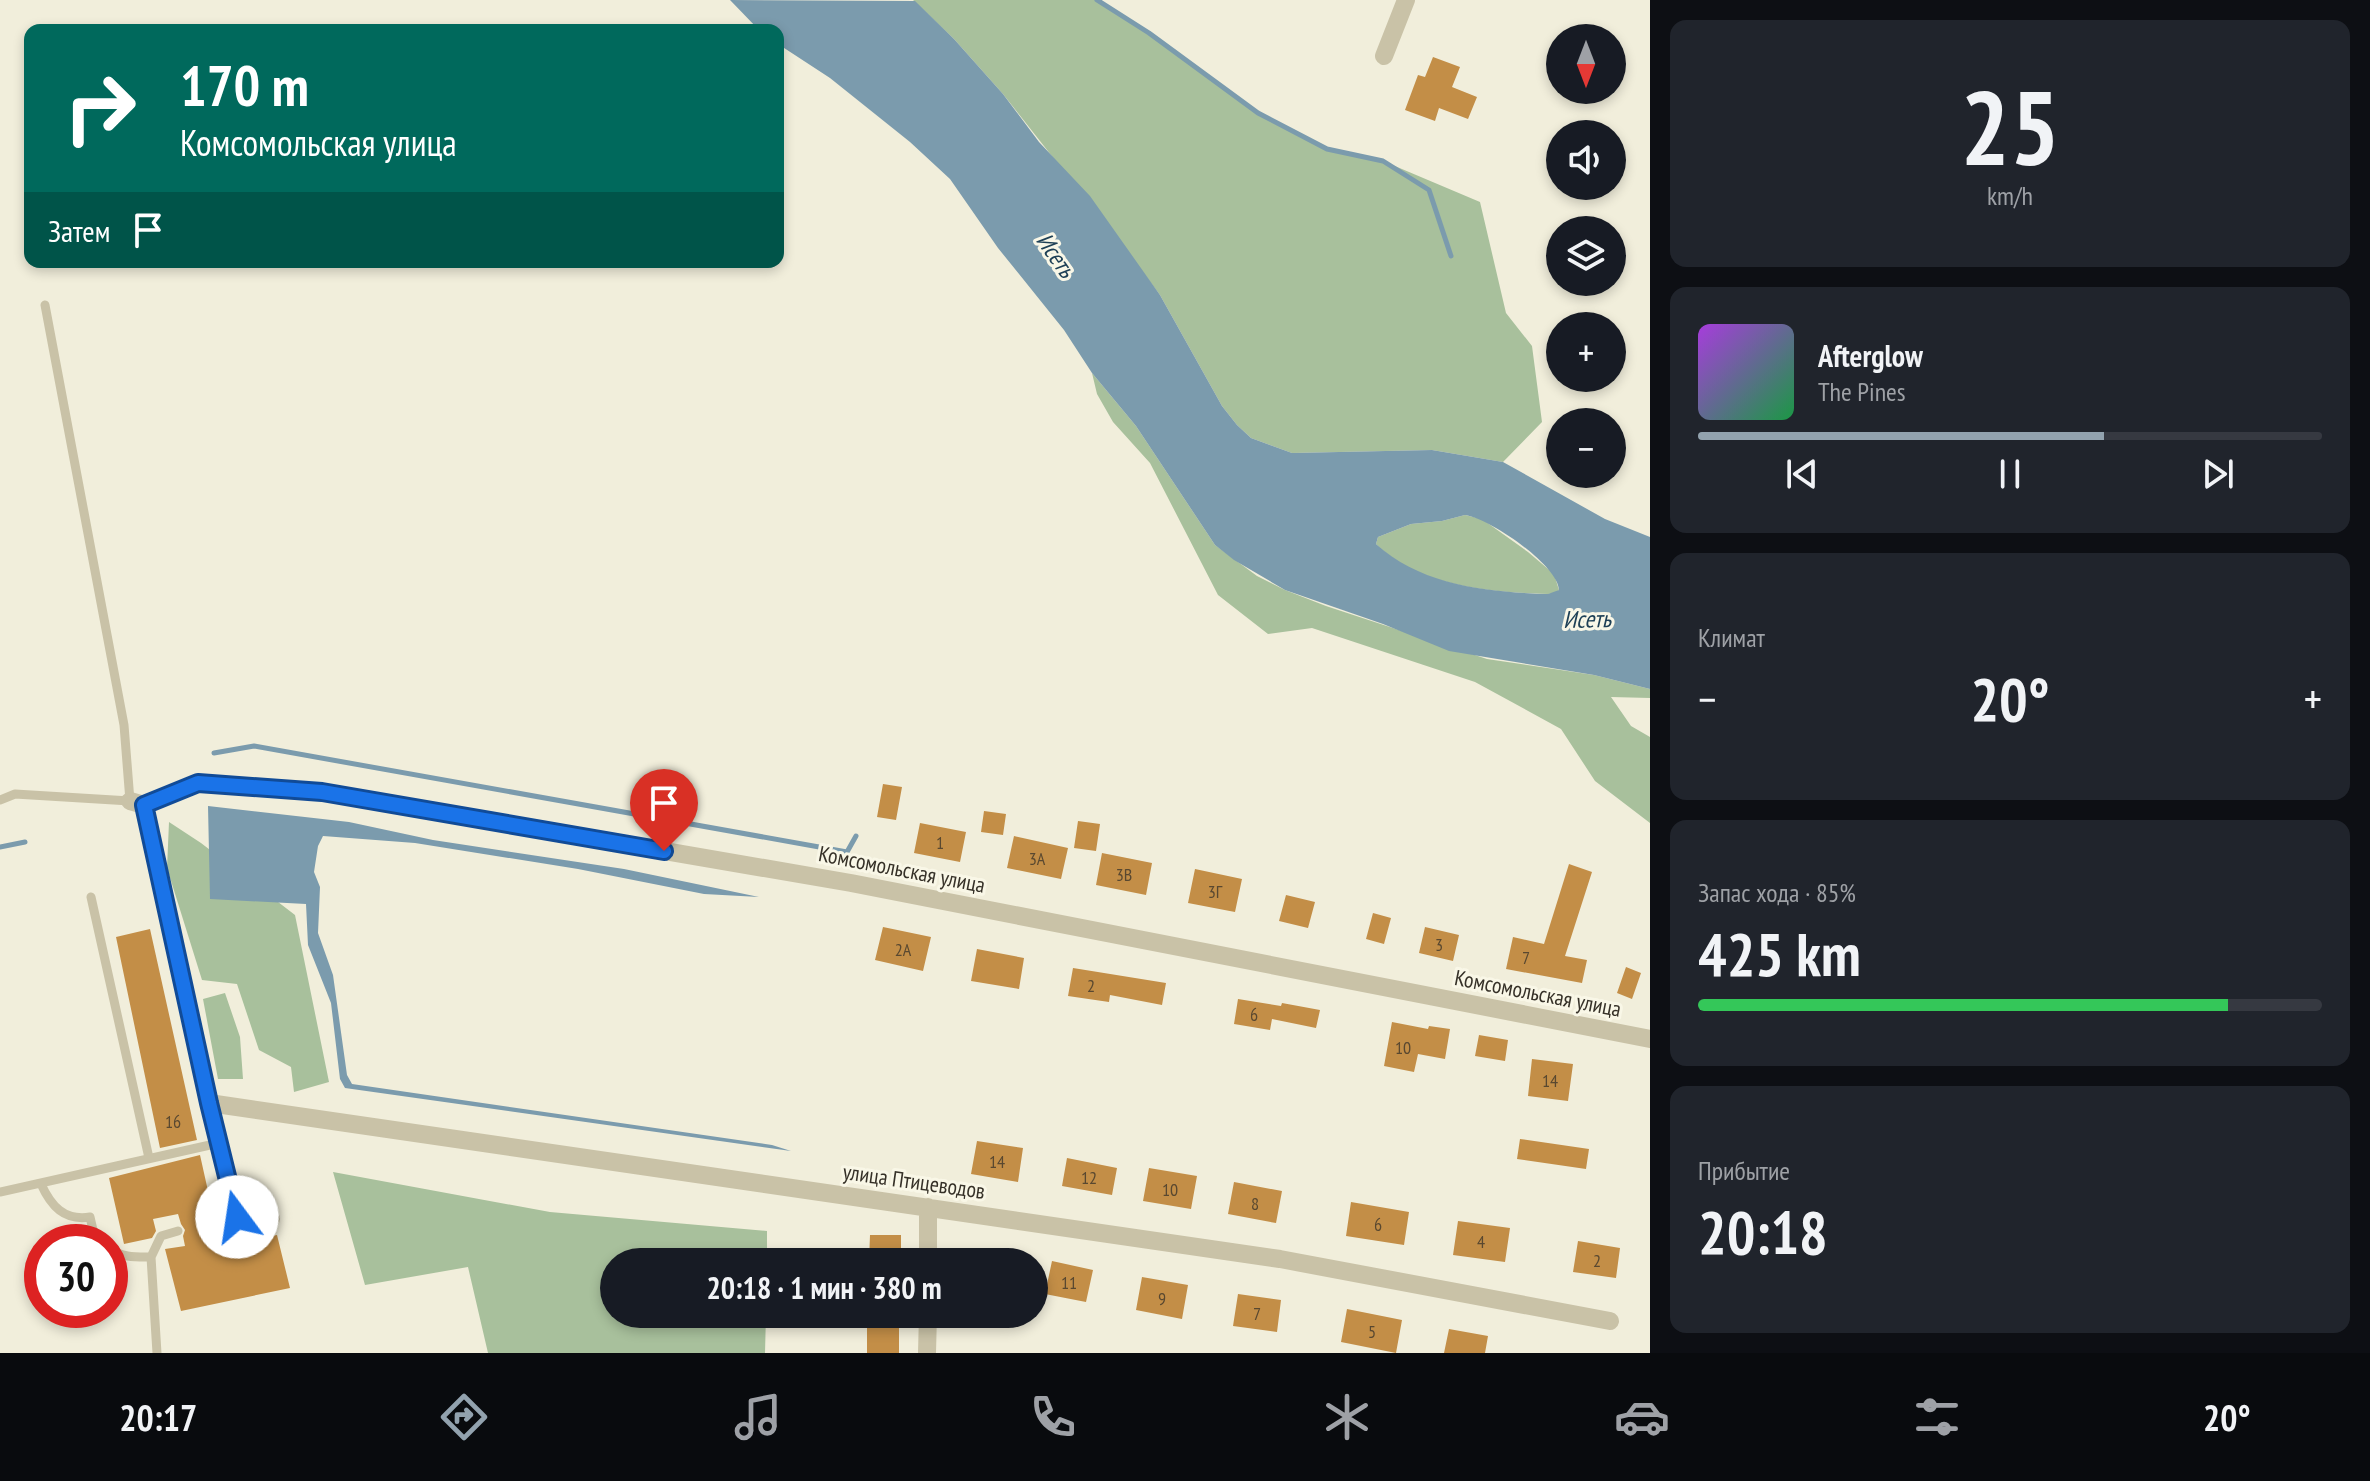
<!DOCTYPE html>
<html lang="ru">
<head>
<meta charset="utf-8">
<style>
  :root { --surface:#171b24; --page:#20242c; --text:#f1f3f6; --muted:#9ea1a6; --line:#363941; --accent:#92a2ae }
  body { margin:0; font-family:"PT Sans Narrow",sans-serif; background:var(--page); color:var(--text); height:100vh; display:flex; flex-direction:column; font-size:30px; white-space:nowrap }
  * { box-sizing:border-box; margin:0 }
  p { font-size:26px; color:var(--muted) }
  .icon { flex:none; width:44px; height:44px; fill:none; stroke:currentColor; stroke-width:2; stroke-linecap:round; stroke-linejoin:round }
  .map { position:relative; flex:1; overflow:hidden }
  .sheet { display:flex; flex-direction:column; gap:20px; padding:20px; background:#0d0f14; width:720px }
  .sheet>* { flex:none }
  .hud { position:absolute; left:24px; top:24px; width:760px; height:244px; border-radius:16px; box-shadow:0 4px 12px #0003; background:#00695c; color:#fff; overflow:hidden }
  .needle { width:52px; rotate:180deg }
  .controls { position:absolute; left:1546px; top:24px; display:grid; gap:16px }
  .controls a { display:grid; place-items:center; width:80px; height:80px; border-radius:50%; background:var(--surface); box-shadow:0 4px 12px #0003; font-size:40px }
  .speed { position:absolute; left:24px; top:1224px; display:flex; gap:16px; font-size:40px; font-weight:700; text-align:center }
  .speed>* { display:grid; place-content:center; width:104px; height:104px; border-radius:50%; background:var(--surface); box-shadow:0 4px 12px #0003; line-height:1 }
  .speed .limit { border:12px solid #d22; background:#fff; color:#111 }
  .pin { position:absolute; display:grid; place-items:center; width:68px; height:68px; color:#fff; margin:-82px -34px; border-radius:50% 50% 50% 0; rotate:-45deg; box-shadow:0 0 8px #0007 }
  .pin .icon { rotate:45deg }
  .me { position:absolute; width:88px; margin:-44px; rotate:346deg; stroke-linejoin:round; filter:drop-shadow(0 0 6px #0008) }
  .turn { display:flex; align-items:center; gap:28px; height:168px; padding:0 24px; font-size:36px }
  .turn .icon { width:104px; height:104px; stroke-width:2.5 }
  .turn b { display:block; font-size:56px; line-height:68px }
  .then { display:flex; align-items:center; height:76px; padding:0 24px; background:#0003; gap:16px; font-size:30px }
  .big { font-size:60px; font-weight:600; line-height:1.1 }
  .sheet .card { flex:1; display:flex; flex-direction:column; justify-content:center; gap:12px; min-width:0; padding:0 28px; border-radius:16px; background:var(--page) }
  .sheet .dial { align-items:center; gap:0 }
  .dial b { font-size:104px; line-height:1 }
  .song { display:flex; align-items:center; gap:24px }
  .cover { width:96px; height:96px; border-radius:12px; background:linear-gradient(135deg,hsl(280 70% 55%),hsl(140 70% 35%)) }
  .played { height:8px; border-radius:4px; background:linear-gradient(90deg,var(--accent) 65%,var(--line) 65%) }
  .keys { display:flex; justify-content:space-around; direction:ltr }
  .heat { display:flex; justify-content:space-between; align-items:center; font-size:44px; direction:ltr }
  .charge { height:12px; border-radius:6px; background:linear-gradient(90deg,#34c759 85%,var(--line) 0) }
  .trip { position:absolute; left:600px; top:1248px; width:448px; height:80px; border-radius:40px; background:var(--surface); box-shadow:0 4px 12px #0003; font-weight:600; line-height:80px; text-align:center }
  .menu { display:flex; height:128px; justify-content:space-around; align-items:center; background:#090b0e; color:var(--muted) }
  .menu .icon { width:56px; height:56px }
  .menu .selected { color:var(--accent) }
  .menu b { font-size:36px; color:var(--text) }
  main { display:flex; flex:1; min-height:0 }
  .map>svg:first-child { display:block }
  .green { fill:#a8c09c }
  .water { fill:#7b9bad; fill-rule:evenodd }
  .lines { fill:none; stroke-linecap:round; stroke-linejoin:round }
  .stream { stroke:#7b9bad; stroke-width:5 }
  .building { fill:#c38e47 }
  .lane { stroke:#c9c2a7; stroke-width:9 }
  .street { stroke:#c9c2a7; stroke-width:18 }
  .route-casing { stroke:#114b97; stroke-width:20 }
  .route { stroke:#1a73e8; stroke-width:14 }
  .labels { text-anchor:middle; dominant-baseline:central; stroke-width:6; stroke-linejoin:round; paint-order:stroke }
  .number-label { font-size:18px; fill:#594830 }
  .street-label { font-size:22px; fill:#363128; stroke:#f9f7e7 }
  .water-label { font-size:24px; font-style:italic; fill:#1e4056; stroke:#f9f7e7 }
</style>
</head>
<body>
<main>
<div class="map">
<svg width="1650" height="1353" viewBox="0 0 1650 1353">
  <rect width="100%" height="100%" fill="#f1eedb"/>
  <path class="green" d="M913,0H1097L1149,33L1258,113L1327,149L1383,161L1480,202L1506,313L1532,346L1542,422L1503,462L1432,450L1292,453L1251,438L1237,425L1222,406L1160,295L1136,263L1003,94L954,39Z
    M1092,373L1136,426L1215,545L1257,576L1285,590L1326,606L1487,659L1594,675L1650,689V698L1611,697L1631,726L1650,737V823L1595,781L1561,729L1475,682L1312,628L1268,634L1218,595L1150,463L1113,422L1097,394Z
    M1465,515L1482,519L1528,552L1554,574L1559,590L1555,593L1548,594C1490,592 1419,587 1376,544L1378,537L1411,524L1442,521Z
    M169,822L201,843L295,915L329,1082L294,1092L291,1067L259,1050L237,984L202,980L167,868Z
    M225,993L240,1037L243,1079H218L203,999Z
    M333,1172L550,1212L767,1231V1262H614V1314H766L765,1353H488L468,1267L365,1285Z"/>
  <path class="water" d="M730,0L915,1L954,39L1003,94L1039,142L1090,196L1160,295L1222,406L1237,425L1251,438L1292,453L1432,450L1503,462L1605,519L1650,537V689L1594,675L1449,651L1383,624L1285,590L1234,560L1215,545L1136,426L1092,373L1064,330L998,248L950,179L910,142L830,78L778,44V30H759ZM1465,515C1489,518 1558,565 1559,590L1548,594C1489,592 1422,586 1376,544L1378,537L1411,524L1442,521Z
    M208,806L349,822L433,840L624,869L759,897L704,894L578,869L415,843L323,836L318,846L314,872L320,887L318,933L333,975L347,1075L352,1084L772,1145L791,1151L345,1088L340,1079L331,1003L308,945L306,904L210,899Z"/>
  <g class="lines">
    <path class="stream" d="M1097,0L1149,33L1258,113L1327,149L1383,161L1429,190L1451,256
      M214,753L254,746L847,852L856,836
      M0,847L25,842"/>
  </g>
  <path class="building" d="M1433,57L1460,67L1452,87L1477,97L1468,119L1439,108L1435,121L1405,110L1418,75L1425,77Z
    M883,784L902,787L896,820L877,817Z
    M984,811L1006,814L1003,835L981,832Z
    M1078,821L1100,824L1096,851L1074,848Z
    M920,823L966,832L960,862L914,853Z
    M1014,836L1068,848L1061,879L1007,868Z
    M1102,853L1152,863L1146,895L1096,885Z
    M1569,864L1592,872L1565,956L1587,960L1582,983L1506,969L1513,937L1544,944Z
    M1195,869L1242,879L1235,912L1188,903Z
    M1286,895L1315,902L1308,928L1279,921Z
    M1373,913L1391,918L1384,944L1366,939Z
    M883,927L931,937L923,971L875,960Z
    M1425,927L1459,935L1453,961L1419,953Z
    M150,929L197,1140L160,1148L116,937Z
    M977,949L1024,958L1019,989L971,981Z
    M1626,967L1641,973L1632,999L1617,993Z
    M1073,968L1166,983L1162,1005L1110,995L1109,1002L1068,996Z
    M1238,999L1281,1006L1282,1003L1320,1010L1316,1028L1272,1019L1270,1030L1234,1024Z
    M1392,1022L1428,1029L1429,1026L1450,1029L1445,1059L1418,1054L1414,1072L1384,1066Z
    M1479,1035L1508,1040L1505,1061L1475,1056Z
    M1532,1059L1573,1064L1568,1101L1528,1096Z
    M1520,1139L1589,1149L1586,1169L1517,1159Z
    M977,1141L1023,1148L1018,1182L971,1174Z
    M200,1155L212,1209L204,1216L205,1228L217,1233L220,1246L277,1235L290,1288L181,1311L165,1249L185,1246L183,1236L185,1230L181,1224L178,1214L153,1219L156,1231L152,1238L124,1244L109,1178Z
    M1067,1158L1117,1168L1112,1195L1062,1186Z
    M1149,1168L1197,1176L1191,1209L1143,1201Z
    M1234,1182L1282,1191L1276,1223L1228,1214Z
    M1351,1202L1409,1212L1404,1245L1346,1236Z
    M1458,1221L1510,1228L1505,1262L1453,1255Z
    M870,1235H901V1262H869Z
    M1578,1241L1620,1248L1616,1278L1573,1272Z
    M1052,1261L1093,1270L1086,1302L1045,1294Z
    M1142,1277L1188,1285L1182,1319L1136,1310Z
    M1238,1294L1281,1300L1277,1332L1233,1326Z
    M1347,1309L1402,1320L1396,1353L1341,1342Z
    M867,1326H899V1353H867Z
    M1449,1329L1488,1336L1485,1353H1444Z"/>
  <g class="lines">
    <path class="lane" d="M0,800L15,794L130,801L124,725L45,305
      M91,897L149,1158
      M41,1184C51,1206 64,1221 90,1217L93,1230L103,1242
      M0,1192L219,1143
      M110,1248C121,1258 137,1257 151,1257L157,1353
      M151,1257L161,1236L178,1231"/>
    <path class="street" d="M1384,56L1406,0
      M130,801L144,805L209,1103L237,1217L215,1221
      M144,805L198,783L322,792L851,883L1650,1039
      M209,1103L1280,1259L1610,1321
      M237,1217L271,1219
      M928,1262V1207
      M927,1353L928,1314"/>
  </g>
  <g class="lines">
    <defs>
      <path id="route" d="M237,1217L209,1103L144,805L198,783L322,792L664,851"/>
    </defs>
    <use href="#route" class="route-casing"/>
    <use href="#route" class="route"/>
  </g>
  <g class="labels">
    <g class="number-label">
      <text x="940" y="842">1</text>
      <text x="1037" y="858">3А</text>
      <text x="1124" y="874">3В</text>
      <text x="1215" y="891">3Г</text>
      <text x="1439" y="944">3</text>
      <text x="903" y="949">2А</text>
      <text x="1526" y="957">7</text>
      <text x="1091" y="985">2</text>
      <text x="1254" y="1014">6</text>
      <text x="1403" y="1047">10</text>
      <text x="1550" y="1080">14</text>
      <text x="173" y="1121">16</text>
      <text x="997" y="1161">14</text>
      <text x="1089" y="1177">12</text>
      <text x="1170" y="1189">10</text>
      <text x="1255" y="1203">8</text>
      <text x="1378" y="1224">6</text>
      <text x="1481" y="1241">4</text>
      <text x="1597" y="1260">2</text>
      <text x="1069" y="1282">11</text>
      <text x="1162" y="1298">9</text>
      <text x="1257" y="1313">7</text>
      <text x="1372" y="1331">5</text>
    </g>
    <g class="street-label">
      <text transform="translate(902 869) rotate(11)">Комсомольская улица</text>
      <text transform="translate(1538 993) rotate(11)">Комсомольская улица</text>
      <text transform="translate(914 1181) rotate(8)">улица Птицеводов</text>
    </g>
    <g class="water-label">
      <text transform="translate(1056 255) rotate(55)">Исеть</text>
      <text transform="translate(1587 619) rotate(-1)">Исеть</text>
    </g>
  </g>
</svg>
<div class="controls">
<a><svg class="needle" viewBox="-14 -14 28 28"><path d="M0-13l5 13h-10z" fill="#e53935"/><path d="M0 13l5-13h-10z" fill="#9ea1a6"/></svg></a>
<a><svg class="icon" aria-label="sound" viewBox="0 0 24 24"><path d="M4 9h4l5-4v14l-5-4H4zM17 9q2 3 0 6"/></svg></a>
<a><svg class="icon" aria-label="layers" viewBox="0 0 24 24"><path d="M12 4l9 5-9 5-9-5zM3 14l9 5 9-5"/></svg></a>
<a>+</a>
<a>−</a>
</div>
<div class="speed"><div class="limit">30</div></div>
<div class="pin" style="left:664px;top:851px;background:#d93025"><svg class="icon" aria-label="arrive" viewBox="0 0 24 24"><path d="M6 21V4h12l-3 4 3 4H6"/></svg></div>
<svg class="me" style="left:237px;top:1217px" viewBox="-20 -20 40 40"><circle r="19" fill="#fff"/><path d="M0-13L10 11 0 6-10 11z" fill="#1a73e8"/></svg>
<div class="trip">20:18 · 1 мин · 380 m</div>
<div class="hud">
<div class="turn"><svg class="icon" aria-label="right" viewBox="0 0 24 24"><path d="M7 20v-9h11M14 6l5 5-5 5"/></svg><div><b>170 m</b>Комсомольская улица</div></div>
<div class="then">Затем<svg class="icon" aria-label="arrive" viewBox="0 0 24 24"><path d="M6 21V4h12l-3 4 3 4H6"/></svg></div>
</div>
</div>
<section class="sheet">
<div class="card dial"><b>25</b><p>km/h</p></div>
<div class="card">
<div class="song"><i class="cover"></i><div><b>Afterglow</b><p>The Pines</p></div></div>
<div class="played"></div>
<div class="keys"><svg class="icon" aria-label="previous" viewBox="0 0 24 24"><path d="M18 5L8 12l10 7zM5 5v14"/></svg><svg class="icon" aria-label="pause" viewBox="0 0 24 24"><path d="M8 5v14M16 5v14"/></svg><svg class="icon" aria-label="next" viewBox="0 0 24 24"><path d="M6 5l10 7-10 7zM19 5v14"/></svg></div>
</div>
<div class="card"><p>Климат</p>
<div class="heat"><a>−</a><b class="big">20°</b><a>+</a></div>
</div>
<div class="card"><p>Запас хода · 85%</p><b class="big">425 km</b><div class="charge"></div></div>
<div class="card"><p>Прибытие</p><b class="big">20:18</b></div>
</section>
</main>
<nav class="menu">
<b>20:17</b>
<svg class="icon selected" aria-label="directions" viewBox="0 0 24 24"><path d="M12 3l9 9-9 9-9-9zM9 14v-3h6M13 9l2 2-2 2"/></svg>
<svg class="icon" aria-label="music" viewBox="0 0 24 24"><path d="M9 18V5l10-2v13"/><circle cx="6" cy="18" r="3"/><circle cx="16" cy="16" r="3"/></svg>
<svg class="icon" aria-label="phone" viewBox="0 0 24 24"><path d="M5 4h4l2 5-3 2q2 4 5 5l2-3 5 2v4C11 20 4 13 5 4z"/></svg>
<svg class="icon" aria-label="climate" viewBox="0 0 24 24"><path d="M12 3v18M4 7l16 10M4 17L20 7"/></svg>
<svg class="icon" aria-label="car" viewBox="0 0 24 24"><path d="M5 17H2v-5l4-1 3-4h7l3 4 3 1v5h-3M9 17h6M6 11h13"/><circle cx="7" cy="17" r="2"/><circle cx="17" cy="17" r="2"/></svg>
<svg class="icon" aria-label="filters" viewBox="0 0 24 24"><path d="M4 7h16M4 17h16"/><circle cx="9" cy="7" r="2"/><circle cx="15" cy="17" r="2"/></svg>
<b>20°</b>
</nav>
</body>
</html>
